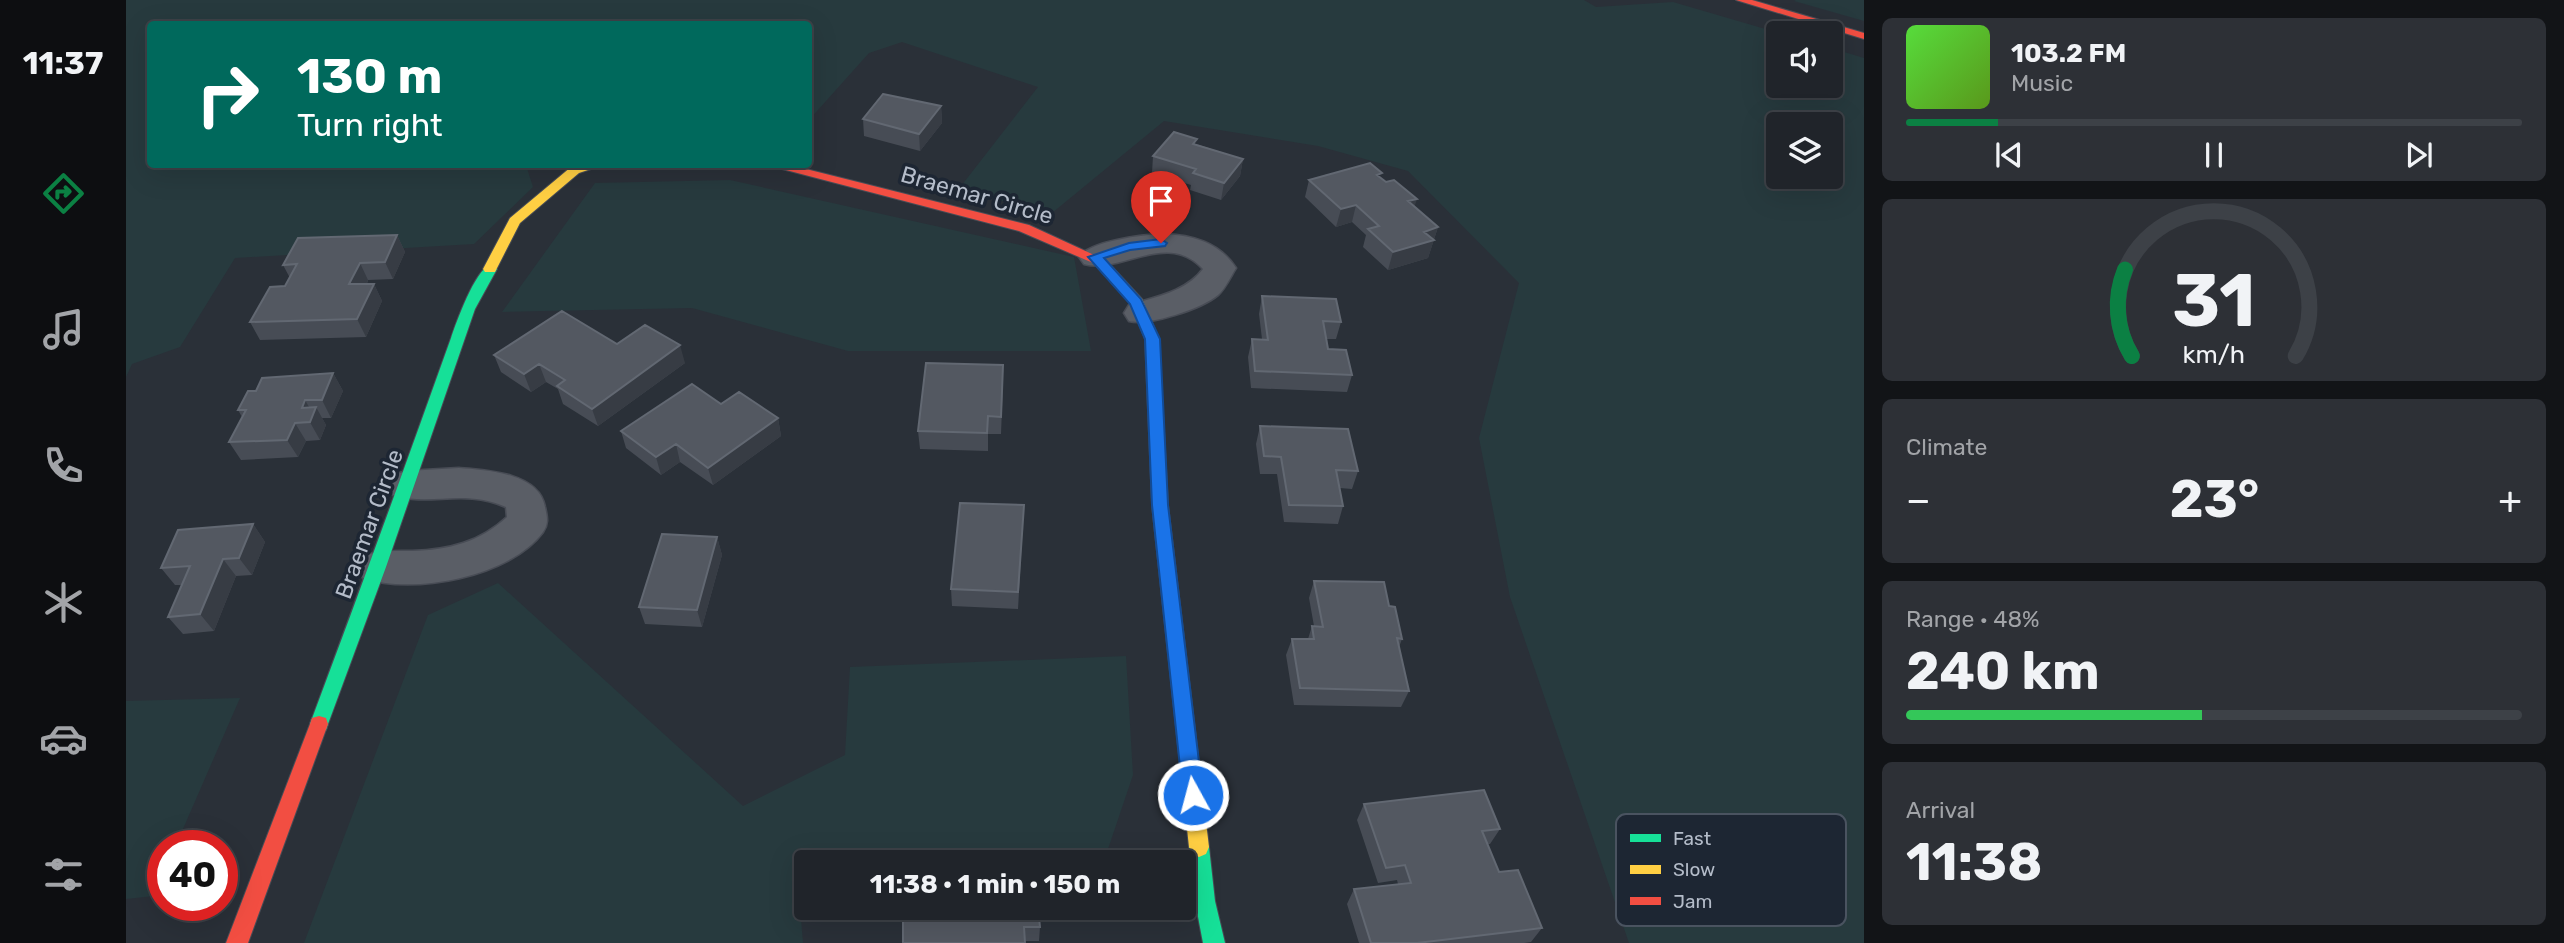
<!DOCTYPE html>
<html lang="en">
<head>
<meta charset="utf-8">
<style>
  :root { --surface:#20242a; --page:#2d3036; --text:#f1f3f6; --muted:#a2a4a8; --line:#3d4147; --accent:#0b8043 }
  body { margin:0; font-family:Rubik,sans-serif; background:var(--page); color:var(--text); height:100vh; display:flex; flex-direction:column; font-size:26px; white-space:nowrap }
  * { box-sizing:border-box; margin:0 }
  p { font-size:23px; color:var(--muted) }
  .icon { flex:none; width:38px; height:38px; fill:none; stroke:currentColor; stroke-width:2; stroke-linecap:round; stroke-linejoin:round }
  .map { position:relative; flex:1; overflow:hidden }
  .sheet { display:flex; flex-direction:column; gap:18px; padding:18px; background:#121417; width:700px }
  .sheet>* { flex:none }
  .banner { position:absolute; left:21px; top:21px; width:665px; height:147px; border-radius:7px; box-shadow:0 7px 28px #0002,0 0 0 2px var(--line); background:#00695c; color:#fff; overflow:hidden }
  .fabs { position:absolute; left:1640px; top:21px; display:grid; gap:14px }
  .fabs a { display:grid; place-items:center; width:77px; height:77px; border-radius:7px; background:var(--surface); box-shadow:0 7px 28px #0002,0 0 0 2px var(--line); font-size:35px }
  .speed { position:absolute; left:21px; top:830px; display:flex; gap:14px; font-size:35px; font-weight:700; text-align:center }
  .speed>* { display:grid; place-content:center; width:91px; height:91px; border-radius:50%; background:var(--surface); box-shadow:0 7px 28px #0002,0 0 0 2px var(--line); line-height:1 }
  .speed .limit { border:10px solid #d22; background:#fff; color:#111 }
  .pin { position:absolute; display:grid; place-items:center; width:60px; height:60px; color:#fff; margin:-72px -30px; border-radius:50% 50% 50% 0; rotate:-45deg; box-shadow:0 0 7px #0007 }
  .pin .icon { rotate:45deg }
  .me { position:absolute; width:77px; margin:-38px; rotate:353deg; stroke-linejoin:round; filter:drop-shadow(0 0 5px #0008) }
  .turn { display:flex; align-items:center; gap:24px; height:147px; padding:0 35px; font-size:32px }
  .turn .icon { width:91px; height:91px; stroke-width:2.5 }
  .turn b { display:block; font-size:49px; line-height:60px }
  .big { font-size:52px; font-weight:700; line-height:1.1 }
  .sheet .tile { flex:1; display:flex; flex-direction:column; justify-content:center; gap:10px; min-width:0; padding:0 24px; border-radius:10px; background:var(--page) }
  .sheet .dial { align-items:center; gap:0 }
  .dial svg { height:182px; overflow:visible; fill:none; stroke:var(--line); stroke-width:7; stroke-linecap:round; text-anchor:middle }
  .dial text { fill:var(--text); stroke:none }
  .song { display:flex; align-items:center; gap:21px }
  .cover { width:84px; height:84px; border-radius:10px; background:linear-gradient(135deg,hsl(110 70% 55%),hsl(90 70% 35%)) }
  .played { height:7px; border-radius:4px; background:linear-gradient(90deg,var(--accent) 15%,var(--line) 15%) }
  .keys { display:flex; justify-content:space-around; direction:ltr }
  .heat { display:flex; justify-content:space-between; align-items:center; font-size:38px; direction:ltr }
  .charge { height:10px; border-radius:5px; background:linear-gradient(90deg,#34c759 48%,var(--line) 0) }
  .trip { position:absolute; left:668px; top:850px; width:402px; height:70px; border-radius:7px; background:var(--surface); box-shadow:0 7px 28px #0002,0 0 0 2px var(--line); font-weight:700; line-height:70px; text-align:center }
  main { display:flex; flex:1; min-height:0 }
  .tabs { display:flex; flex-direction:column; width:126px; justify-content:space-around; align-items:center; background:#0d0e11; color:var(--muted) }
  .tabs .icon { width:49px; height:49px }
  .tabs .current { color:var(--accent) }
  .tabs b { font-size:32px; color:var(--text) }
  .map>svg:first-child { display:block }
  .green { fill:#273a3e; fill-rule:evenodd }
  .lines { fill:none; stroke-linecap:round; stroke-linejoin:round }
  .street-casing { stroke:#484c55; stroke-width:3 }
  .fast-casing { stroke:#484c55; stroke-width:2 }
  .slow-casing { stroke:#484c55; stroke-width:2 }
  .jam-casing { stroke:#484c55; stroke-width:2 }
  .street { fill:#5a5e66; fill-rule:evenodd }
  .fast { fill:#16e098; fill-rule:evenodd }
  .slow { fill:#ffcf43; fill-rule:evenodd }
  .jam { fill:#f24e42; fill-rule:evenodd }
  .wall { fill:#474c55 }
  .shaded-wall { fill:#373c44 }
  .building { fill:#535861; stroke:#626872; stroke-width:2 }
  .route { fill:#1a73e8; stroke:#114b97; stroke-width:2 }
  .labels { text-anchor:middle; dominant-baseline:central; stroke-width:7; stroke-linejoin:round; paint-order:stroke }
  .street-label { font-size:23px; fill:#b4bcc9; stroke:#1d2633 }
  .key { fill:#1d2633; stroke:#4a5360; stroke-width:2 }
  .key-label { font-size:19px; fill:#b4bcc9 }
</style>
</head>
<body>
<main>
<nav class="tabs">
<b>11:37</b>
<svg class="icon current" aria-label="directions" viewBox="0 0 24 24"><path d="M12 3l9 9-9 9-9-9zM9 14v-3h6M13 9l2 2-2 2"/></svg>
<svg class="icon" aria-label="music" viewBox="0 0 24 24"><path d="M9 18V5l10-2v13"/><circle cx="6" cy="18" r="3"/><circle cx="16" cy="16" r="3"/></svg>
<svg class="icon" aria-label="phone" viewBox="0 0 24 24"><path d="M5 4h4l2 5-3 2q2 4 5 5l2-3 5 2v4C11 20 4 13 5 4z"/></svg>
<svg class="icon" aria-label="climate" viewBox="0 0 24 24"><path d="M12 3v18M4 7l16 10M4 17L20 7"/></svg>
<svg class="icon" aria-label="car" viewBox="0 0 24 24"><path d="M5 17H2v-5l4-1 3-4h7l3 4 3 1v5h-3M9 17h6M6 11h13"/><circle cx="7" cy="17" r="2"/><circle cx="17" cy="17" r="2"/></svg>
<svg class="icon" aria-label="filters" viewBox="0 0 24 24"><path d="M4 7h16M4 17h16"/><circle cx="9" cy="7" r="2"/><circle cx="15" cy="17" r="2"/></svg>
</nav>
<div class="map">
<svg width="1738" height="943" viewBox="0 0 1738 943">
  <rect width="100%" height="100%" fill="#2a3038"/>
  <path class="green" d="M0,0H1458L1470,7L1547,2L1653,33L1652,86H1704L1705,48L1738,58V943H1503L1384,597L1353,438L1393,283L1282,171L1192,146L1038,121L926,213L832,190L912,87L776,42L743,53L683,120L682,24H24V164L400,165L407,187L348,244L109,258L54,347L6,364L0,377ZM1652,124H1704V177H1652Z
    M1670,0H1738V21L1668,1Z
    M604,180L948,257L965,351H722L566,308L376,312L469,183Z
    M372,583L617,806L719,755L724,667L1000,656L1007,775L982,849L670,859L677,943H178L302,615Z
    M114,698L50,845H37V876L28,896L0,899V701Z"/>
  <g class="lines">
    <defs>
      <path id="street" d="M1036,234C1066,235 1093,242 1110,268C1105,276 1099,289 1092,295C1075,309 1023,326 1003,321L998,313L1003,305C1029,297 1060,292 1077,269C1041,230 996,274 958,264L953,257C964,241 1016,235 1036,234Z
        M333,468C361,470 413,473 419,507C421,517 423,523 417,532C384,577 287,595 237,578L231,567L237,556C254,550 269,551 286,551C323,550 354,542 381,517L380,507C336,488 306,507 267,495L262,485L267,475L281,471Z"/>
      <path id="fast" d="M364,265L371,269L349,309L260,567L202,724L200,730L193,732L186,730L184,724C232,596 279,467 325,338C330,323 349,270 364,265Z
        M1073,837L1080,840L1083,847L1089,901L1099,943H1077L1069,901L1063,847L1066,840Z"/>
      <path id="slow" d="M457,164H480L453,173L394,223L369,272H359L357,269L384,218L445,167Z
        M972,256L977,257L1016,299L1033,339L1042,505L1083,847L1080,854L1073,857L1066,854L1063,847L1026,505L1019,339L1005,304L965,260Z"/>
      <path id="jam" d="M1610,0H1626L1738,33V39Z
        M637,164H660L903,225L979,260L977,263H967L893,231Z
        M193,716L200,718L202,724L122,943H100L184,724L186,718Z"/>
    </defs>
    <use href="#street" class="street-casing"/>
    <use href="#fast" class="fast-casing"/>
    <use href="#slow" class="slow-casing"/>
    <use href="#jam" class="jam-casing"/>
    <use href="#street" class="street"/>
    <use href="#fast" class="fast"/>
    <use href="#slow" class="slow"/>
    <use href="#jam" class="jam"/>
  </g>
  <path class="wall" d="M815,106L816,123L794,151L738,136L737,119Z
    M1070,144L1117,159L1114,176L1095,200L1064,190L1065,185L1026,173L1027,156Z
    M1255,178L1312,227L1302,258L1262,270L1237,247L1240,235L1226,222L1210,227L1179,197L1183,180Z
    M271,235L279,252L267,279L242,280L241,284H248L256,301L240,337L134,340L124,322L159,286L164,278L157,265Z
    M1136,296L1215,322L1210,339H1201L1202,349L1226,375L1221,392L1125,388L1122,357L1126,339H1136L1133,314Z
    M491,344L559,363L472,426L437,404L432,389L420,382L405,392L375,372L368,355Z
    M207,373L217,391L205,418H196L200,425L194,440L180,441L172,457L115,460L103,442L116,417L112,410L130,391Z
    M877,383L875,434H862V451L794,449L792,431Z
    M595,404L652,418L655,436L587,485L554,462L535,475L500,448L495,431Z
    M1134,426L1232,471L1226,489L1214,488L1217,506L1212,524L1158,522L1151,474H1134L1130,444Z
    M897,523L892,609L826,606L825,589Z
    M127,524L139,542L126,575L110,576L88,631L57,634L42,617L56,585H49L35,568Z
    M591,537L596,555L576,627L519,624L513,607Z
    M1188,581L1263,606L1276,639L1273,647L1283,691L1275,707L1168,705L1160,655L1166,639H1182L1186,626H1188L1183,598Z
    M1238,804L1374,829L1364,844H1361L1373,872L1416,928L1405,942L1398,943H1233L1221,904L1228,889L1272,884L1271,880L1252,883L1231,820Z
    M777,908L914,927L913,941H899Z"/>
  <path class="shaded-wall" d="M815,106L816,123L794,151L793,134Z
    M1117,159L1114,176L1095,200L1098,183Z
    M1291,199L1285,217L1282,201Z
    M1230,205L1226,222L1210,227L1215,209Z
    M1312,227L1302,258L1262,270L1267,252L1298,232Z
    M271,235L279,252L267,279L259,262Z
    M234,263L242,280L232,302L223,284Z
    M248,284L256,301L240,337L231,319Z
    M554,345L559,363L472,426L466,409Z
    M413,364L420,382L405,392L398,374Z
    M207,373L217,391L205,418L196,400Z
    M179,400L187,414L190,407L200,425L194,440L176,408Z
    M652,418L655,436L587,485L582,468Z
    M169,423L180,441L172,457L161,440Z
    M550,444L554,462L535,475L530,457Z
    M127,524L139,542L126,575L113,558Z
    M591,537L596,555L576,627L571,610Z
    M97,559L110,576L88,631L74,614Z"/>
  <path class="building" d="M757,94L815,106L793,134L737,119Z
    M1048,132L1071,139L1067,144L1117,159L1098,183L1067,173L1070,169L1027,156Z
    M1244,163L1256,173L1251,175L1260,182L1268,180L1291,199L1282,201L1312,227L1298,232L1308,240L1267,252L1242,229L1253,226L1230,205L1215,209L1183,180Z
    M271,235L259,262L234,263L223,284H248L231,319L124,322L144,287L159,286L171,264L157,265L172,238Z
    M1136,296L1210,299L1215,322L1197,321L1202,349L1220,350L1226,375L1129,371L1126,339L1142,340Z
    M436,311L491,344L519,325L554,345L466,409L431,386L439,380L413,364L398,374L368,355Z
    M800,363L877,365L875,417L862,416L861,433L792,431Z
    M207,373L196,400H179L176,408L190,407L184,422L169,423L161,440L103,442L120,410H112L122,391H130L136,378Z
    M566,384L595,404L613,392L652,418L582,468L550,444L530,457L495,431Z
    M1134,426L1222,429L1232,471L1210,470L1217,506L1163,505L1155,457L1138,456Z
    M834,503L898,505L892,592L825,589Z
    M127,524L113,558L97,559L74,614L42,617L64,566L35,568L52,530Z
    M536,534L591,537L571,610L513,607Z
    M1188,581L1258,582L1263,606L1269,607L1276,639L1271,638L1283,691L1174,688L1166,639H1188L1186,626L1197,627Z
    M1358,790L1374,829L1356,831L1373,872L1392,870L1416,928L1291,943H1245L1228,889L1285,883L1279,865L1260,868L1238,804Z
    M777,908H912L914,927H898L899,943H777Z"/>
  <path class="route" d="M1035,239L1041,243L1039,246L1004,250L978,258L1015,299L1034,339L1042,505L1077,795L1074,801L1067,804L1060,801L1057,795L1026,505L1019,339L1004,304L962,257L1003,243Z"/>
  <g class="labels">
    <g class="street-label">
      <text transform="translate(851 195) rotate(16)">Braemar Circle</text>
      <text transform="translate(243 524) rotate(-70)">Braemar Circle</text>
    </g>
  </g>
  <rect x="1490" y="814" width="230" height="112" rx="10" class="key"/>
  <rect x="1504" y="834" width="31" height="8" fill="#16e098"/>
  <rect x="1504" y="865" width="31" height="9" fill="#ffcf43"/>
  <rect x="1504" y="897" width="31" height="8" fill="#f24e42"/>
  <g class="key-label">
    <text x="1547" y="845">Fast</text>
    <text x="1547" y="876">Slow</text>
    <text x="1547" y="908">Jam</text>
  </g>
</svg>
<div class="fabs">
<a><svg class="icon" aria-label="sound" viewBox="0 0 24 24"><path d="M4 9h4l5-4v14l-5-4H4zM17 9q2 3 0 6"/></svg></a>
<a><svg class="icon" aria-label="layers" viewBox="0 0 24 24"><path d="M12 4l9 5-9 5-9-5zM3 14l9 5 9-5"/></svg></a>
</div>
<div class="speed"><div class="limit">40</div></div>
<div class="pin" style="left:1035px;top:243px;background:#d93025"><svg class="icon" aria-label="arrive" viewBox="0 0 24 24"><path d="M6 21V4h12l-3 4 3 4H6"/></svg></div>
<svg class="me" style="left:1067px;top:795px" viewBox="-20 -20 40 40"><circle r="17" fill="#1a73e8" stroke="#fff" stroke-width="3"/><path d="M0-11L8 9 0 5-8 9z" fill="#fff"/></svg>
<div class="trip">11:38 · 1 min · 150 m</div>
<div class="banner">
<div class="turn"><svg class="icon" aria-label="right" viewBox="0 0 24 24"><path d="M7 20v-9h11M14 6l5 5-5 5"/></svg><div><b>130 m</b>Turn right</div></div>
</div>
</div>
<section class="sheet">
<div class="tile">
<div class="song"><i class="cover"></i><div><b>103.2 FM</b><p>Music</p></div></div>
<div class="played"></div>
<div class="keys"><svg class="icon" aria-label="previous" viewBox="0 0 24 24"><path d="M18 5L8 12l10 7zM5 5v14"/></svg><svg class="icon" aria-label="pause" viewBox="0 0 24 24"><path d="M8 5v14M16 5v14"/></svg><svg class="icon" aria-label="next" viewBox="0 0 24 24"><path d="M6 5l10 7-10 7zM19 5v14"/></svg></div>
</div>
<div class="tile dial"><svg viewBox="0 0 100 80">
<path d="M14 69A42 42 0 1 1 86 69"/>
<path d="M14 69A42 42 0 0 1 11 31" stroke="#0b8043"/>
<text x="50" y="56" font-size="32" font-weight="700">31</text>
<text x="50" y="72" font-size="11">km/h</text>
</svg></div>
<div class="tile"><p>Climate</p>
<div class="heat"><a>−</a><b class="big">23°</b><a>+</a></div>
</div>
<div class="tile"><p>Range · 48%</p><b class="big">240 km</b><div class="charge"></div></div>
<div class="tile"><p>Arrival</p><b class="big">11:38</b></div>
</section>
</main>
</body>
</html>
